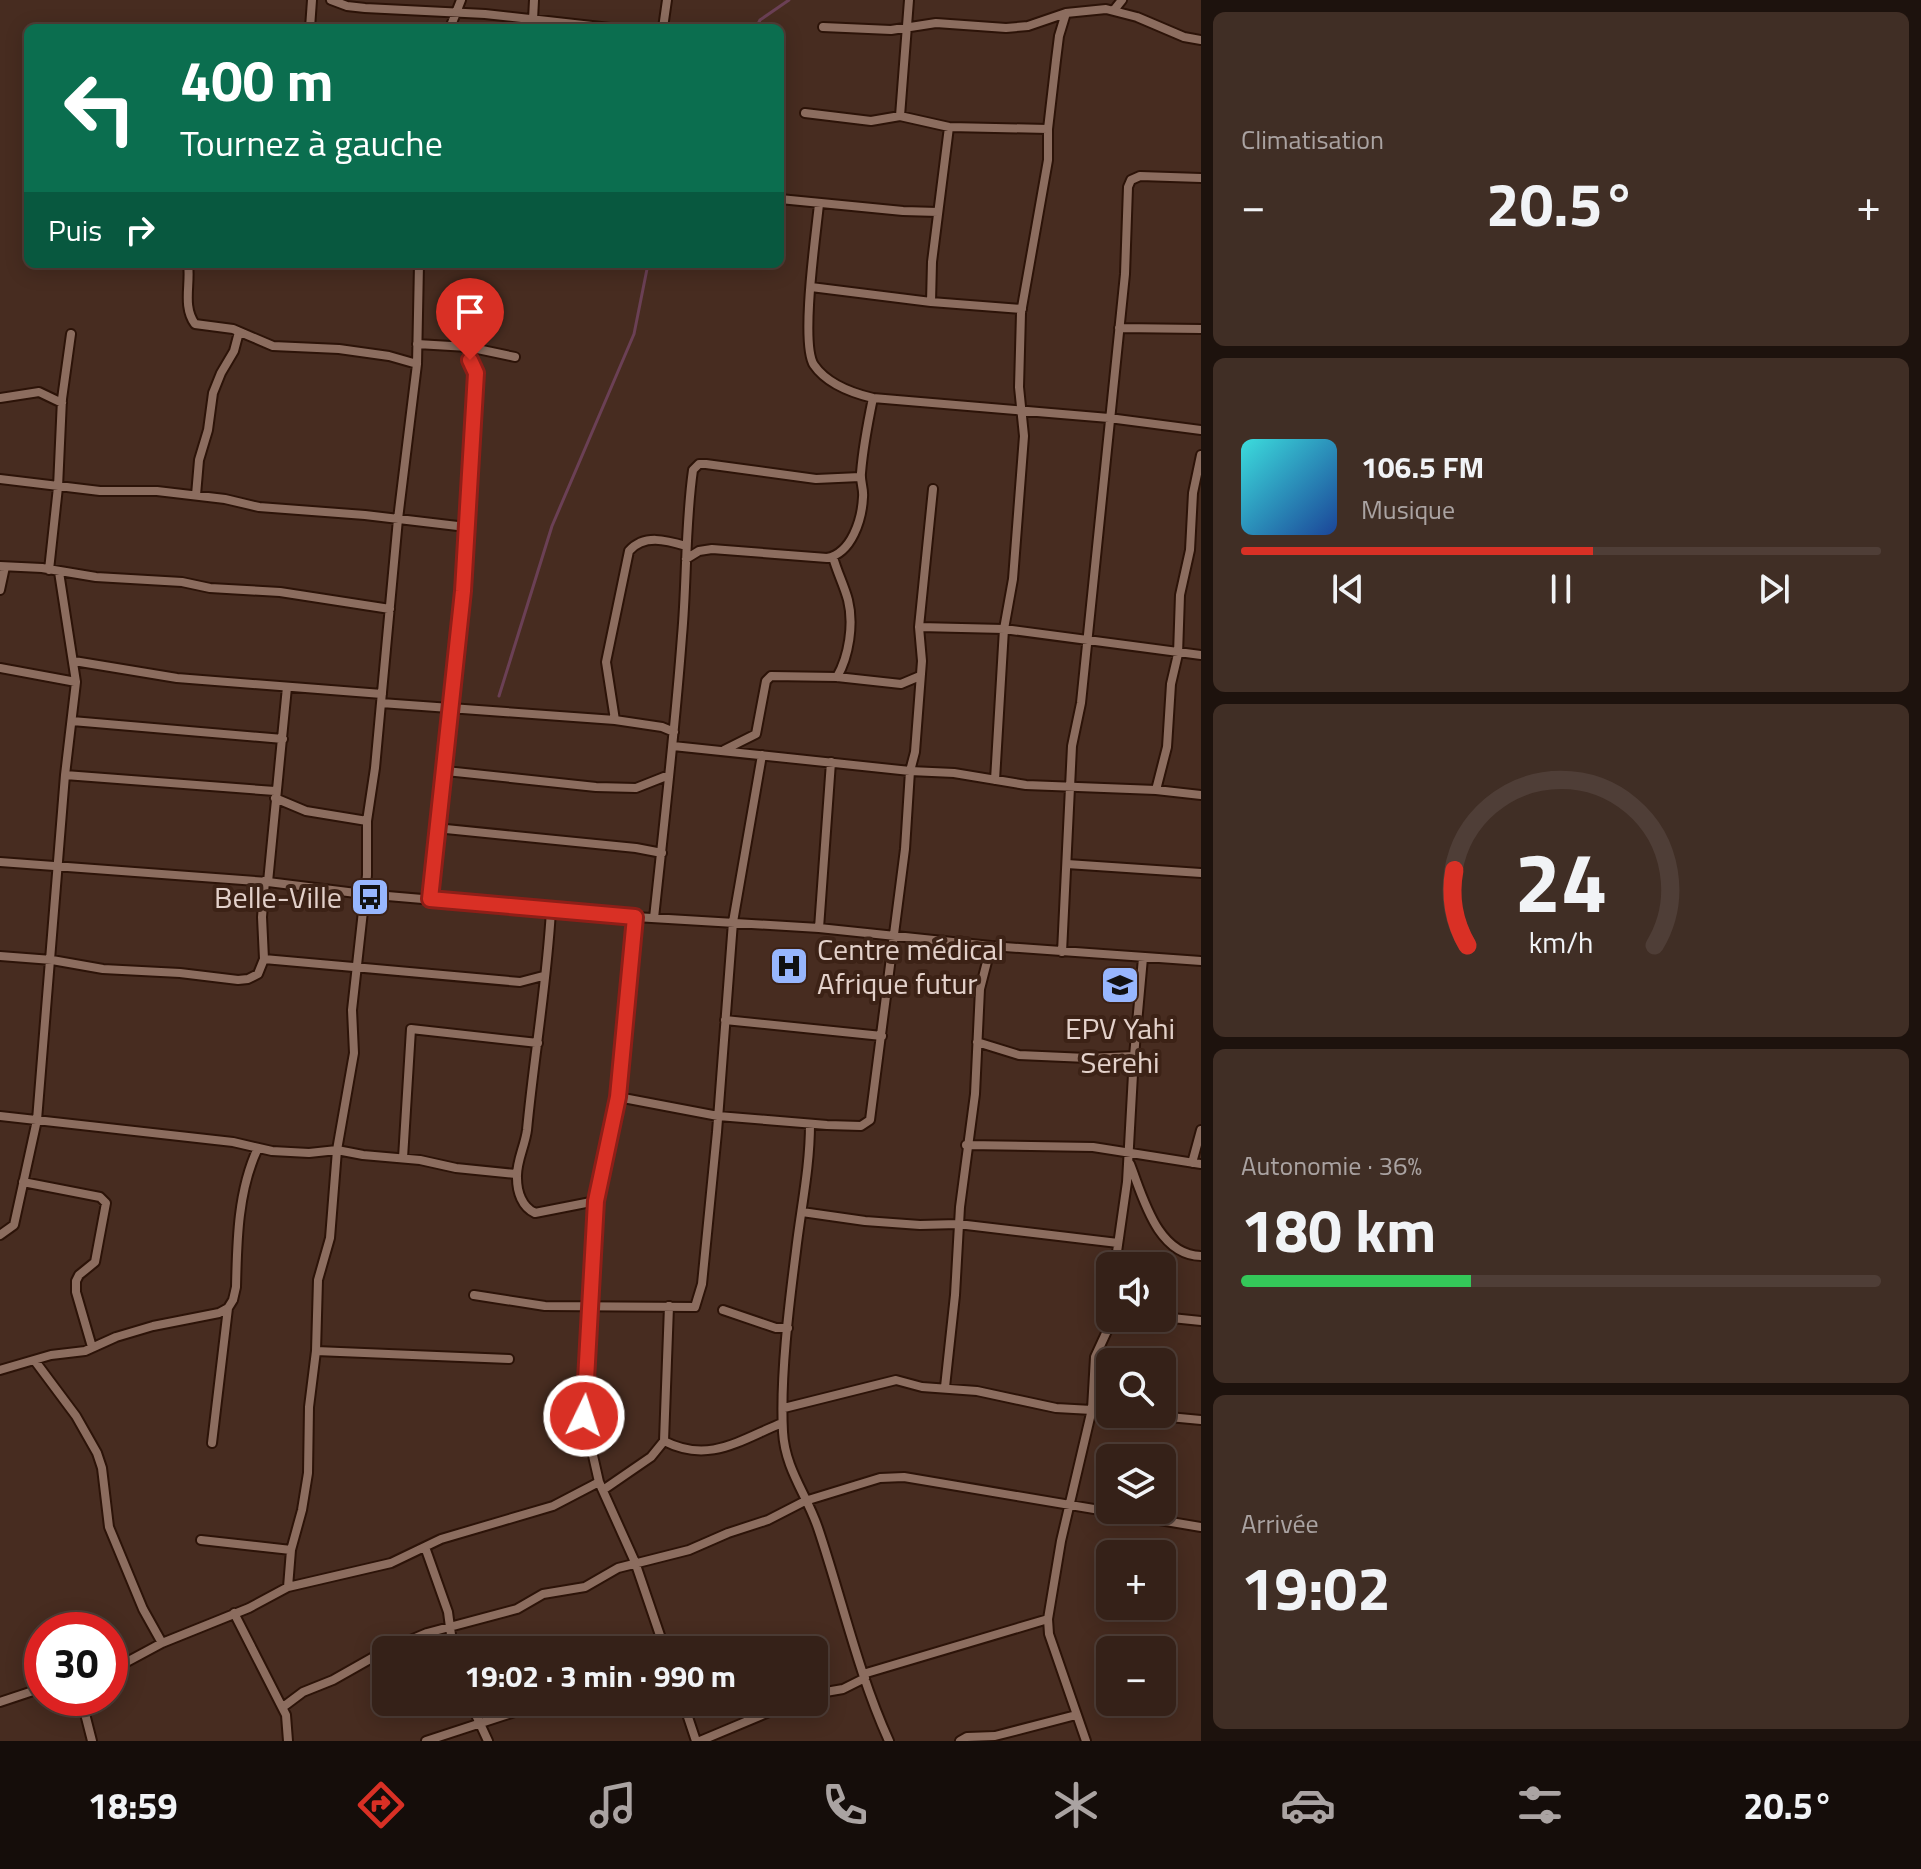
<!DOCTYPE html>
<html lang="fr">
<head>
<meta charset="utf-8">
<style>
  :root { --surface:#352118; --page:#402e25; --text:#f1f3f6; --muted:#aaa3a2; --line:#4f3e37; --accent:#d93025 }
  body { margin:0; font-family:"Titillium Web",sans-serif; background:var(--page); color:var(--text); height:100vh; display:flex; flex-direction:column; font-size:30px; white-space:nowrap }
  * { box-sizing:border-box; margin:0 }
  p { font-size:26px; color:var(--muted) }
  .icon { flex:none; width:44px; height:44px; fill:none; stroke:currentColor; stroke-width:2; stroke-linecap:round; stroke-linejoin:round }
  .map { position:relative; flex:1; overflow:hidden }
  .drawer { display:flex; flex-direction:column; gap:12px; padding:12px; background:#1d120d; width:720px }
  .drawer>* { flex:none }
  .banner { position:absolute; left:24px; top:24px; width:760px; height:244px; border-radius:12px; box-shadow:0 4px 20px #0003,0 0 0 2px var(--line); background:#0b6e4f; color:#fff; overflow:hidden }
  .buttons { position:absolute; left:1096px; top:1252px; display:grid; gap:16px }
  .buttons a { display:grid; place-items:center; width:80px; height:80px; border-radius:12px; background:var(--surface); box-shadow:0 4px 20px #0003,0 0 0 2px var(--line); font-size:40px }
  .speed { position:absolute; left:24px; top:1612px; display:flex; gap:16px; font-size:40px; font-weight:700; text-align:center }
  .speed>* { display:grid; place-content:center; width:104px; height:104px; border-radius:50%; background:var(--surface); box-shadow:0 4px 20px #0003,0 0 0 2px var(--line); line-height:1 }
  .speed .limit { border:12px solid #d22; background:#fff; color:#111 }
  .pin { position:absolute; display:grid; place-items:center; width:68px; height:68px; color:#fff; margin:-82px -34px; border-radius:50% 50% 50% 0; rotate:-45deg; box-shadow:0 0 8px #0007 }
  .pin .icon { rotate:45deg }
  .me { position:absolute; width:88px; margin:-44px; rotate:4deg; stroke-linejoin:round; filter:drop-shadow(0 0 6px #0008) }
  .turn { display:flex; align-items:center; gap:28px; height:168px; padding:0 24px; font-size:36px }
  .turn .icon { width:104px; height:104px; stroke-width:2.5 }
  .turn b { display:block; font-size:56px; line-height:68px }
  .then { display:flex; align-items:center; height:76px; padding:0 24px; background:#0003; gap:16px; font-size:30px }
  .big { font-size:60px; font-weight:700; line-height:1.1 }
  .drawer .card { flex:1; display:flex; flex-direction:column; justify-content:center; gap:12px; min-width:0; padding:0 28px; border-radius:12px; background:var(--page) }
  .drawer .dial { align-items:center; gap:0 }
  .dial svg { height:208px; overflow:visible; fill:none; stroke:var(--line); stroke-width:7; stroke-linecap:round; text-anchor:middle }
  .dial text { fill:var(--text); stroke:none }
  .song { display:flex; align-items:center; gap:24px }
  .cover { width:96px; height:96px; border-radius:12px; background:linear-gradient(135deg,hsl(180 70% 55%),hsl(220 70% 35%)) }
  .played { height:8px; border-radius:4px; background:linear-gradient(90deg,var(--accent) 55%,var(--line) 55%) }
  .keys { display:flex; justify-content:space-around; direction:ltr }
  .heat { display:flex; justify-content:space-between; align-items:center; font-size:44px; direction:ltr }
  .charge { height:12px; border-radius:6px; background:linear-gradient(90deg,#34c759 36%,var(--line) 0) }
  .trip { position:absolute; left:372px; top:1636px; width:456px; height:80px; border-radius:12px; background:var(--surface); box-shadow:0 4px 20px #0003,0 0 0 2px var(--line); font-weight:700; line-height:80px; text-align:center }
  .tabs { display:flex; height:128px; justify-content:space-around; align-items:center; background:#150d0a; color:var(--muted) }
  .tabs .icon { width:56px; height:56px }
  .tabs .active { color:var(--accent) }
  .tabs b { font-size:36px; color:var(--text) }
  main { display:flex; flex:1; min-height:0 }
  .map>svg:first-child { display:block }
  .lines { fill:none; stroke-linecap:round; stroke-linejoin:round }
  .stream { stroke:#6b4055; stroke-width:3 }
  .minor-casing { stroke:#2c1308; stroke-width:12 }
  .minor { stroke:#8c6d5f; stroke-width:8 }
  .route-casing { stroke:#8d1f18; stroke-width:20 }
  .route { stroke:#d93025; stroke-width:14 }
  .labels { text-anchor:middle; dominant-baseline:central; stroke-width:8; stroke-linejoin:round; paint-order:stroke }
  .poi-label { font-size:30px; fill:#e3d1ca; stroke:#3c2216; text-anchor:end }
</style>
</head>
<body>
<main>
<div class="map">
<svg width="1201" height="1741" viewBox="0 0 1201 1741">
  <rect width="100%" height="100%" fill="#472c20"/>
  <g class="lines">
    <path class="stream" d="M756,28L760,20L789,0
      M499,696L552,526L634,334L648,264"/>
    <defs>
      <path id="minor" d="M331,0L347,6L365,8L485,14L610,28
        M1114,10L1122,0
        M533,20L534,0
        M823,27L891,30L936,23L1006,28L1028,26L1066,13L1106,9L1137,17L1184,37L1201,40
        M310,28L312,0
        M450,28L461,0
        M663,28L667,0
        M805,113L871,121L900,116L949,127L1048,129
        M900,116L909,0
        M780,199L903,211L938,212
        M819,204C816,234 800,344 814,365C827,384 852,393 873,398L1109,418L1201,430
        M188,264C191,284 182,306 195,324L233,329L273,346L339,349L389,356L417,364
        M811,287L931,302L1022,309
        M931,302L932,262L949,127
        M1119,328L1201,329
        M417,344L468,347L515,357
        M0,398L39,392L62,403
        M0,479L100,491H157L225,499L259,507L365,515L466,527
        M196,495L199,460L208,430L213,393L221,373L234,351L239,332
        M833,557C837,572 844,585 848,600C854,624 849,656 837,677
        M686,559L699,551L712,549L827,558C852,553 862,519 863,497C864,489 860,481 861,473C863,448 868,422 873,398
        M0,566L42,568L96,577L182,582L210,588L280,592L390,609
        M49,570L58,487L62,399L71,334
        M0,590L5,567
        M919,627L933,489
        M74,661L177,678L382,694
        M0,668L76,682
        M381,703L615,720L662,727L674,732
        M615,720L606,662L629,551C644,534 666,540 686,546
        M72,721L283,739
        M673,746L910,771L954,773L1026,785L1156,790L1201,795
        M724,750L756,734L766,681L771,676L837,677L901,684L920,676
        M446,771L596,787L636,788L669,775
        M65,775L275,791
        M995,780L1004,629L1013,579L1024,436L1019,387L1021,313L1048,160V129L1056,60L1059,36L1066,13
        M1156,790L1167,747L1171,684L1178,654L1180,595L1190,550L1193,493L1201,455
        M275,798L306,811L367,821
        M436,828L636,848L662,853
        M0,862L268,882L364,894L635,917L819,928L991,946L1201,961
        M1067,864L1201,873
        M268,882L287,687
        M430,899L436,828L446,771V742L463,591L476,373L468,347
        M551,910C547,983 534,1056 527,1130C525,1146 516,1162 517,1178C517,1192 522,1207 535,1213L596,1201
        M635,917L618,1097L596,1201L584,1416L599,1482L635,1562L665,1650
        M654,918C664,824 675,730 682,636C687,581 685,526 693,470L699,464H706L816,479L860,477
        M819,928L831,762
        M1062,952L1072,746L1081,703L1125,274L1128,187L1131,180L1140,176L1201,178
        M0,956L52,960L103,969L180,973L238,980L248,979L258,974L264,959L262,917L265,881
        M264,959L520,982L543,976
        M725,1020L882,1036
        M977,1042L1019,1055L1087,1058L1134,1056
        M618,1097L718,1116L827,1125L861,1126L870,1120L905,849L910,771L915,752L922,661L919,627L1004,629L1201,655
        M0,1116L233,1142L272,1151L309,1153L337,1150L363,1155L420,1160L456,1168L516,1174
        M810,1124C810,1167 801,1208 796,1251C789,1305 780,1378 783,1432C785,1469 807,1495 818,1528C842,1599 858,1673 889,1741
        M966,1145L1093,1147L1201,1164
        M403,1158L411,1029L538,1043
        M1192,1163L1201,1130
        M1130,1164C1143,1197 1157,1255 1201,1256
        M23,1182L100,1197L106,1203L95,1262L79,1275L76,1281V1292L92,1347
        M802,1212L865,1221L920,1225L958,1224L1118,1243
        M0,1235L14,1225L37,1120L65,775L76,682L59,572
        M1115,1266L1127,1182L1134,1056L1143,958
        M474,1295L545,1306L695,1307L702,1284L717,1132L733,922L762,755
        M723,1310L776,1328H788
        M1162,1317L1201,1321
        M316,1351L509,1359
        M35,1361L76,1416L97,1453L102,1468L109,1527L143,1609L162,1643
        M0,1370L51,1355L85,1351L116,1337L153,1326L219,1313L228,1308
        M945,1387L955,1295L960,1207L975,1094L980,989L991,946
        M784,1408L896,1380L922,1387L977,1391L1056,1408L1110,1411
        M1137,1414L1201,1420
        M664,1441C709,1464 740,1440 782,1423
        M212,1443L228,1308L233,1300L236,1287C237,1240 238,1190 258,1148
        M603,1490L651,1457L664,1441L669,1306
        M201,1540L291,1550
        M425,1547L448,1612L453,1650
        M288,1587L291,1550L302,1510L308,1473L309,1407L316,1351L318,1280L330,1238L337,1150L354,1053L352,1010L367,875V821L375,768L398,519L417,364L419,264
        M234,1613L286,1715L288,1741
        M387,1650L427,1633L517,1609L543,1594L585,1587L618,1568L689,1550L728,1533L768,1520L805,1501L880,1478L904,1477L1201,1527
        M110,1666L123,1664L162,1643L249,1608L288,1587L391,1563L441,1539L553,1506L599,1482
        M863,1674L1048,1619
        M814,1694L843,1689L865,1678
        M81,1698L92,1741
        M0,1702L42,1688
        M470,1702L488,1741
        M683,1702L696,1741
        M283,1707L303,1692L333,1680L386,1650
        M426,1741L545,1702
        M700,1741L793,1702
        M960,1741L967,1737L995,1736L1076,1715
        M1086,1741L1049,1634L1048,1619L1061,1541L1092,1409L1095,1357L1113,1318"/>
    </defs>
    <use href="#minor" class="minor-casing"/>
    <use href="#minor" class="minor"/>
  </g>
  <g class="lines">
    <defs>
      <path id="route" d="M470,360L476,373L463,591L430,899L635,917L618,1097L596,1201L584,1416"/>
    </defs>
    <use href="#route" class="route-casing"/>
    <use href="#route" class="route"/>
  </g>
  <defs>
    <symbol id="bus-square" viewBox="-11 -11 22 22"><rect x="-9" y="-9" width="18" height="18" rx="4" fill="#97b6fd" stroke="#3c2216"/><path d="M-5-6H5V4H4V6H2V4H-2V6H-4V4H-5ZM-3.5-4V0h7V-4ZM-3.5 1.2v1.5H-2V1.2ZM2 1.2v1.5H3.5V1.2Z" fill="#111"/></symbol>
    <symbol id="hospital-square" viewBox="-11 -11 22 22"><rect x="-9" y="-9" width="18" height="18" rx="4" fill="#97b6fd" stroke="#3c2216"/><path d="M-5-5h3v3.5h4V-5h3V5h-3V1.5h-4V5h-3Z" fill="#111"/></symbol>
    <symbol id="school-square" viewBox="-11 -11 22 22"><rect x="-9" y="-9" width="18" height="18" rx="4" fill="#97b6fd" stroke="#3c2216"/><path d="M0-5L7-2L0 1L-7-2ZM-4 1L0 2.5L4 1V4Q0 6-4 4Z" fill="#111"/></symbol>
  </defs>
  <g fill-rule="evenodd">
    <use href="#bus-square" x="348" y="875" width="44" height="44"/>
    <use href="#hospital-square" x="767" y="944" width="44" height="44"/>
    <use href="#school-square" x="1098" y="963" width="44" height="44"/>
  </g>
  <g class="labels">
    <g class="poi-label">
      <text x="342" y="897">Belle-Ville</text>
      <text x="817" y="949" text-anchor="start">Centre médical<tspan x="817" dy="34">Afrique futur</tspan></text>
      <text x="1120" y="1028" text-anchor="middle">EPV Yahi<tspan x="1120" dy="34">Serehi</tspan></text>
    </g>
  </g>
</svg>
<div class="buttons">
<a><svg class="icon" aria-label="sound" viewBox="0 0 24 24"><path d="M4 9h4l5-4v14l-5-4H4zM17 9q2 3 0 6"/></svg></a>
<a><svg class="icon" aria-label="search" viewBox="0 0 24 24"><circle cx="10" cy="10" r="6"/><path d="M15 15l6 6"/></svg></a>
<a><svg class="icon" aria-label="layers" viewBox="0 0 24 24"><path d="M12 4l9 5-9 5-9-5zM3 14l9 5 9-5"/></svg></a>
<a>+</a>
<a>−</a>
</div>
<div class="speed"><div class="limit">30</div></div>
<div class="pin" style="left:470px;top:360px;background:#d93025"><svg class="icon" aria-label="arrive" viewBox="0 0 24 24"><path d="M6 21V4h12l-3 4 3 4H6"/></svg></div>
<svg class="me" style="left:584px;top:1416px" viewBox="-20 -20 40 40"><circle r="17" fill="#d93025" stroke="#fff" stroke-width="3"/><path d="M0-11L8 9 0 5-8 9z" fill="#fff"/></svg>
<div class="trip">19:02 · 3 min · 990 m</div>
<div class="banner">
<div class="turn"><svg class="icon" aria-label="left" viewBox="0 0 24 24"><path d="M17 20v-9H6M10 6l-5 5 5 5"/></svg><div><b>400 m</b>Tournez à gauche</div></div>
<div class="then">Puis<svg class="icon" aria-label="right" viewBox="0 0 24 24"><path d="M7 20v-9h11M14 6l5 5-5 5"/></svg></div>
</div>
</div>
<section class="drawer">
<div class="card"><p>Climatisation</p>
<div class="heat"><a>−</a><b class="big">20.5°</b><a>+</a></div>
</div>
<div class="card">
<div class="song"><i class="cover"></i><div><b>106.5 FM</b><p>Musique</p></div></div>
<div class="played"></div>
<div class="keys"><svg class="icon" aria-label="previous" viewBox="0 0 24 24"><path d="M18 5L8 12l10 7zM5 5v14"/></svg><svg class="icon" aria-label="pause" viewBox="0 0 24 24"><path d="M8 5v14M16 5v14"/></svg><svg class="icon" aria-label="next" viewBox="0 0 24 24"><path d="M6 5l10 7-10 7zM19 5v14"/></svg></div>
</div>
<div class="card dial"><svg viewBox="0 0 100 80">
<path d="M14 69A42 42 0 1 1 86 69"/>
<path d="M14 69A42 42 0 0 1 9 40" stroke="#d93025"/>
<text x="50" y="56" font-size="32" font-weight="700">24</text>
<text x="50" y="72" font-size="11">km/h</text>
</svg></div>
<div class="card"><p>Autonomie · 36%</p><b class="big">180 km</b><div class="charge"></div></div>
<div class="card"><p>Arrivée</p><b class="big">19:02</b></div>
</section>
</main>
<nav class="tabs">
<b>18:59</b>
<svg class="icon active" aria-label="directions" viewBox="0 0 24 24"><path d="M12 3l9 9-9 9-9-9zM9 14v-3h6M13 9l2 2-2 2"/></svg>
<svg class="icon" aria-label="music" viewBox="0 0 24 24"><path d="M9 18V5l10-2v13"/><circle cx="6" cy="18" r="3"/><circle cx="16" cy="16" r="3"/></svg>
<svg class="icon" aria-label="phone" viewBox="0 0 24 24"><path d="M5 4h4l2 5-3 2q2 4 5 5l2-3 5 2v4C11 20 4 13 5 4z"/></svg>
<svg class="icon" aria-label="climate" viewBox="0 0 24 24"><path d="M12 3v18M4 7l16 10M4 17L20 7"/></svg>
<svg class="icon" aria-label="car" viewBox="0 0 24 24"><path d="M5 17H2v-5l4-1 3-4h7l3 4 3 1v5h-3M9 17h6M6 11h13"/><circle cx="7" cy="17" r="2"/><circle cx="17" cy="17" r="2"/></svg>
<svg class="icon" aria-label="filters" viewBox="0 0 24 24"><path d="M4 7h16M4 17h16"/><circle cx="9" cy="7" r="2"/><circle cx="15" cy="17" r="2"/></svg>
<b>20.5°</b>
</nav>
</body>
</html>
